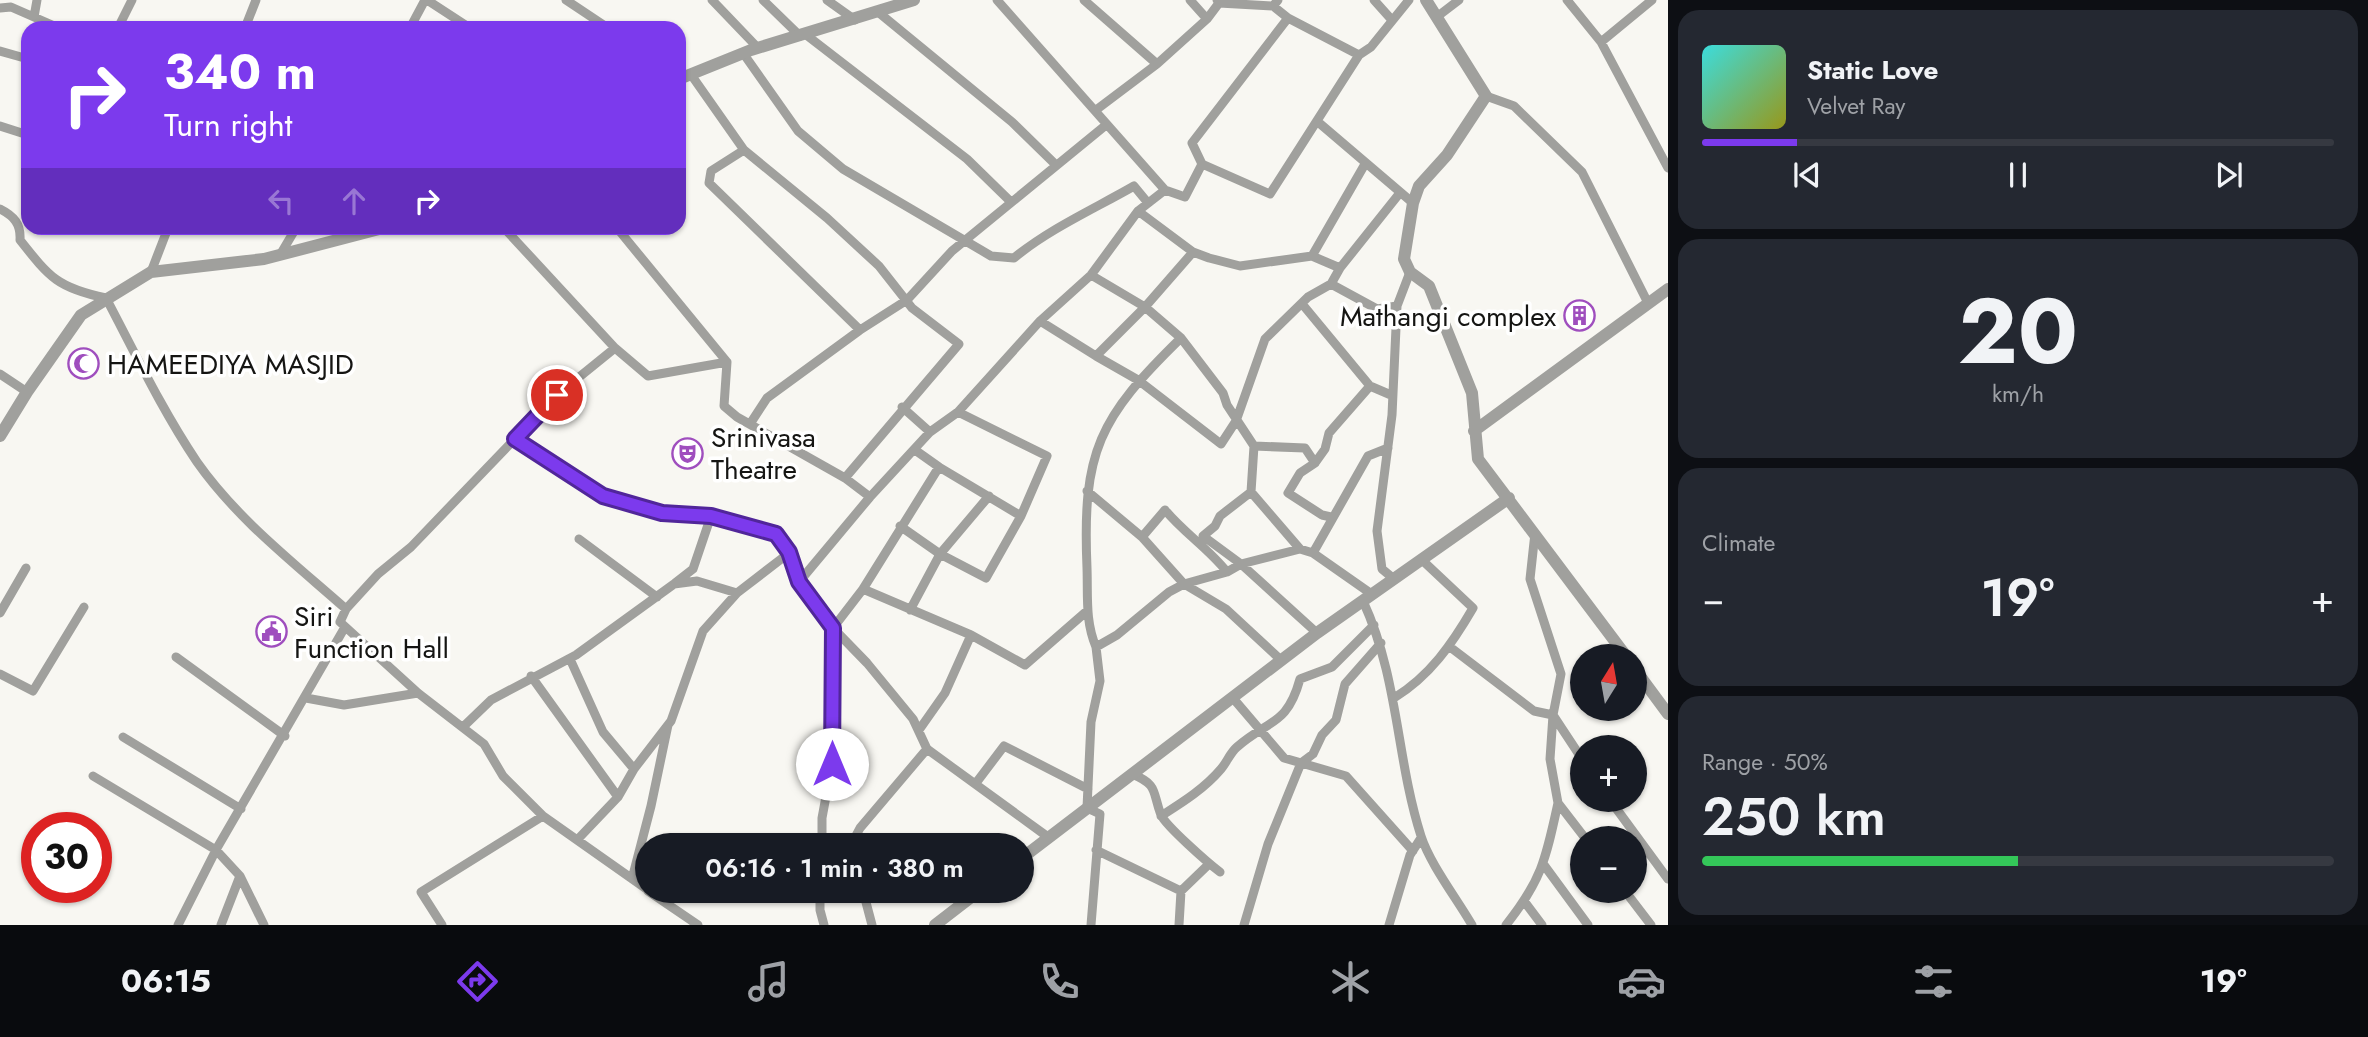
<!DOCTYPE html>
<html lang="en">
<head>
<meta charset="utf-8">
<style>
  :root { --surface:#171b24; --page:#242831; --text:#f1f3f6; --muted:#9ea1a6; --line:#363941; --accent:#7c3aed }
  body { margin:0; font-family:Jost,sans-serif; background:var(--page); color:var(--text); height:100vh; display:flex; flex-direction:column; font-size:26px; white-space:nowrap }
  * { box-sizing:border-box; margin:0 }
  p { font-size:23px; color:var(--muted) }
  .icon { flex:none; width:38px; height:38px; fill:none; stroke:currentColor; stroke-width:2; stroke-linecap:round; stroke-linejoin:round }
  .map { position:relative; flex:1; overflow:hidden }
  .sheet { display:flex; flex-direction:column; gap:10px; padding:10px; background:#0d0f14; width:700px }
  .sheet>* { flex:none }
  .banner { position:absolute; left:21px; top:21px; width:665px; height:214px; border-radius:21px; box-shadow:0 2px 5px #0004; background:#7c3aed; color:#fff; overflow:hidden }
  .needle { width:46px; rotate:11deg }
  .fabs { position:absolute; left:1570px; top:644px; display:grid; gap:14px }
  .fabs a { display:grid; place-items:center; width:77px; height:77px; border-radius:50%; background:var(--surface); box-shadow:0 2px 5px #0004; font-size:35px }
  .speed { position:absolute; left:21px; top:812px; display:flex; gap:14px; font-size:35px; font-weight:700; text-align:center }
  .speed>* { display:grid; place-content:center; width:91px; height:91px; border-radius:50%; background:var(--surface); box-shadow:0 2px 5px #0004; line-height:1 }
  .speed .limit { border:10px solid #d22; background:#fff; color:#111 }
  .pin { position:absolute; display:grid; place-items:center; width:60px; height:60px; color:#fff; margin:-30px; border:4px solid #fff; border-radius:50%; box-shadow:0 2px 7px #0007 }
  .me { position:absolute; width:77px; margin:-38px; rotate:0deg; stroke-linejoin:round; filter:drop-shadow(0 0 5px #0008) }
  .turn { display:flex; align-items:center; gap:24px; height:147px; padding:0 28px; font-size:32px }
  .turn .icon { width:91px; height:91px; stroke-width:2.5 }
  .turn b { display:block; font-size:49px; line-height:60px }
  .lanes { display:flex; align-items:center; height:66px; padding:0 28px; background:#0003; justify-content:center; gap:35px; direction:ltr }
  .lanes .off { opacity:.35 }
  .big { font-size:52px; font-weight:600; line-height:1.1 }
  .sheet .tile { flex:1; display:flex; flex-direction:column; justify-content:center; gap:10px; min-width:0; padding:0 24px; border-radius:21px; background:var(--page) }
  .sheet .dial { align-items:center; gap:0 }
  .dial b { font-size:91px; line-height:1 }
  .song { display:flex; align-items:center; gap:21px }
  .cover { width:84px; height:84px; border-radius:10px; background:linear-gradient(135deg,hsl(180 70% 55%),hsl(60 70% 35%)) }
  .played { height:7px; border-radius:4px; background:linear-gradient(90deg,var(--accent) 15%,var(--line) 15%) }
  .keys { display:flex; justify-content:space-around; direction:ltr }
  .heat { display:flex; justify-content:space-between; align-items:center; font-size:38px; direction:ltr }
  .charge { height:10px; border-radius:5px; background:linear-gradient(90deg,#34c759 50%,var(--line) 0) }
  .trip { position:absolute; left:635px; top:833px; width:399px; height:70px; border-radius:35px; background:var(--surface); box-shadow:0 2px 5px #0004; font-weight:600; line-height:70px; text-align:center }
  .tab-bar { display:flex; height:112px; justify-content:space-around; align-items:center; background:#090b0e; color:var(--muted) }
  .tab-bar .icon { width:49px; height:49px }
  .tab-bar .on { color:var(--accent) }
  .tab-bar b { font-size:32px; color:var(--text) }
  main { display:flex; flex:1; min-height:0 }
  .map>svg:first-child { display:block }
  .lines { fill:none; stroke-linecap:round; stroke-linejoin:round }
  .minor { stroke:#a0a09d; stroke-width:9 }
  .tertiary { stroke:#a0a09d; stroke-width:12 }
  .route-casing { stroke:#51269a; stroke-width:18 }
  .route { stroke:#7c3aed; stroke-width:12 }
  .labels { text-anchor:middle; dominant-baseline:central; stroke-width:7; stroke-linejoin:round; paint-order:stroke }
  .poi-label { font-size:28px; fill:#151513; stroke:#fff; text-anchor:start }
</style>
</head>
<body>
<main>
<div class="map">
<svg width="1668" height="925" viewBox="0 0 1668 925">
  <rect width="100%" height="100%" fill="#f8f7f2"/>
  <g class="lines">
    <path class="minor" d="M427,0L470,28
      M566,0L608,28
      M712,0L758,48
      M763,0L800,36
      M827,0L855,20
      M1084,0L1157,64L1207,19L1219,3L1217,0
      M1190,0L1207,19
      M1278,0L1273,6L1288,18L1359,55L1371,47L1409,0
      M1374,0L1391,19
      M1567,0L1601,42
      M1652,0L1601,42L1668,168
      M1219,3L1273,6
      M0,8L11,7L59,28
      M878,12L1012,122L1055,164
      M1438,16L1459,0
      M34,17L37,0
      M118,28L132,0
      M245,28L256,0
      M410,28L425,0
      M805,34L967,159L1011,202
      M0,51L28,59
      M743,53L798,131L843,169L991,256L1014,258C1049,229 1094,209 1134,186L1148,203
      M692,76L744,150L827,218L879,266L912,308L959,344L845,478
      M1486,96L1514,106L1582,172L1648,303
      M1096,110L1157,64
      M1318,122L1413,203
      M0,126L28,135
      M744,150L711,171L709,183L860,330L907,300L952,251L1106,125
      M1202,164L1192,143L1288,18
      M1165,190L1185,197L1202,164L1270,194L1359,55
      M0,209C14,216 21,224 20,240C50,278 58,288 106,298C135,353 162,410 197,462C237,519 294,563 346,609L340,622L418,693L484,744L503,776L543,816L648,890
      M1138,211L1193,252L1209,258L1240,266L1312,256L1340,268L1331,284L1377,309L1397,306L1410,272
      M280,255L296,228
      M1312,256L1365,164
      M1340,268L1399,194
      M151,272L168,228
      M1091,275L1145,307L1181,338L1223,393L1227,405L1254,446L1305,448L1315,463
      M1303,305L1370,386L1391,395
      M1040,321L1096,356L1145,307L1193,252
      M1181,338C1099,418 1082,451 1087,568C1088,596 1085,621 1096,647L1117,635L1169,592L1184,584L1227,572L1241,564L1300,549L1313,553L1368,456L1388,448
      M615,348L648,376L727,362L617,228
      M1096,356L1138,380L1221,444L1236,421L1265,339L1308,297L1331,284
      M727,362L724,406L737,417L845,478L870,497
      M0,374L27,392
      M902,407L930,432
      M750,424L767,398L860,330
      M515,439L603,497L662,513L711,516L776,534L789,553L799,582
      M939,467L1021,516
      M1087,491L1142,537L1184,584L1226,609L1281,660
      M1251,492L1254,446
      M1331,517L1322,515L1288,493L1300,473L1315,463L1325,449L1329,433L1370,386
      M900,526L940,554L986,578L1021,516L1047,456L958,412
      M1142,537L1165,510C1184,533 1208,548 1227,572
      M579,539L657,597
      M1300,549L1251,492L1220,516L1215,526L1203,536L1241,564L1317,633
      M1313,553L1373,595
      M1394,579L1382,569L1377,531L1392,415L1397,306
      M675,583L693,569L711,516
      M863,589L939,467L915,450
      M1363,601C1399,679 1396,758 1421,836C1430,864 1457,899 1472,925
      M346,609L378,574L411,547L557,395L615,348L504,228
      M910,610L940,554L989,496
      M0,613L26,568
      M971,635L1025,665L1087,611
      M1450,647L1534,711L1553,715L1561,674L1530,579L1535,533
      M176,657L285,736
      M570,659L603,732L634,769
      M0,674L33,691L84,607
      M531,676L618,797
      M1232,697L1284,758L1346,776L1413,851
      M306,698L344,705L418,693
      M1394,698C1430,676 1452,644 1473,608L1422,560
      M1553,715L1550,759L1558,803L1585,838
      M1553,715L1582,759
      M464,726L491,700L576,655L674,584L697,581L737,593L789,553
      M919,730L945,693L971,635L863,589L833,628L867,663L913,719L927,749L1048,837
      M123,737L241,809
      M1132,774C1159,785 1152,792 1161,815C1166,826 1208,863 1220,872
      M93,776L216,850L240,876L221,925
      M976,783L1004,746L1088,789
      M1610,800L1668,879
      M1161,816C1183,802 1204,789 1221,769C1227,762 1230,753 1237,747C1269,719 1287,726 1300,679L1332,667L1374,625
      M578,839L618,797L634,769L671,721L703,631L737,593
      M822,845V818L832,764L833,628L799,582L870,497L930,432L958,412L1040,321L1091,275L1138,211L1165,190L997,0
      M851,845L860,828L927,749
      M1096,850L1181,891
      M1544,865L1588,925
      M240,876L264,925
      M632,879L651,806L668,725
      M648,891L698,925
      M820,891V910L824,925
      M863,891L872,925
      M1625,891L1651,925
      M1524,901L1542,925
      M178,925L217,848L345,627
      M442,925L421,892L543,816
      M1091,925L1100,814L1087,808L1091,722L1100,681L1096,647
      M1179,925L1181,891L1209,864
      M1244,925L1268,844L1301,763L1313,754L1322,735L1336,720L1345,684L1381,643
      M1389,925L1410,855L1421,838
      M1506,925C1542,880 1546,858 1558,803"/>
    <path class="tertiary" d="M1426,0L1486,96L1447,155L1419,186L1413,203L1404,259L1410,272L1429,286L1472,393L1478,459L1626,656
      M679,79L751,50L914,0
      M1474,431L1668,289
      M0,436L27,392L81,315L151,272L264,259L383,228
      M1634,668L1668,714
      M1022,858L1317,633L1509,498
      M935,925L979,891"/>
  </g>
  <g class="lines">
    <defs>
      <path id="route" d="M557,395L515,439L603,496L662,513L711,516L776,534L789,552L799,582L833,628L832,764"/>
    </defs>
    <use href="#route" class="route-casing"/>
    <use href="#route" class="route"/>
  </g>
  <defs>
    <symbol id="building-ring" viewBox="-11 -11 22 22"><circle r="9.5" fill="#fff" stroke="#9f4ebe" stroke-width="1.5"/><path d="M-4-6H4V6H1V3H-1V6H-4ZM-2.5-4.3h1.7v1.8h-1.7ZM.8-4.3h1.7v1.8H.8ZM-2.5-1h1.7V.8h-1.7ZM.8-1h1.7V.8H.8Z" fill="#9f4ebe"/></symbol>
    <symbol id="mosque-ring" viewBox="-11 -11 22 22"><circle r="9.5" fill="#fff" stroke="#9f4ebe" stroke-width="1.5"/><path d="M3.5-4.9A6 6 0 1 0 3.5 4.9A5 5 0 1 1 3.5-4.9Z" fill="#9f4ebe"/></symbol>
    <symbol id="theatre-ring" viewBox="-11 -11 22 22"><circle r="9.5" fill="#fff" stroke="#9f4ebe" stroke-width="1.5"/><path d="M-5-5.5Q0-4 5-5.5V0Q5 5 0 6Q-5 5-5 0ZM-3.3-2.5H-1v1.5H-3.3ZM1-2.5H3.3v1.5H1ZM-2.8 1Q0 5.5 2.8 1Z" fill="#9f4ebe"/></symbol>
    <symbol id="civic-ring" viewBox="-11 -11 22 22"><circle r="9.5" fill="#fff" stroke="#9f4ebe" stroke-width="1.5"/><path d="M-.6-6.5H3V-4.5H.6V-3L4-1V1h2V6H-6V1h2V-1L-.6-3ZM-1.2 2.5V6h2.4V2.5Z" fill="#9f4ebe"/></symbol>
  </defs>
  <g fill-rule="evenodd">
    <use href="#building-ring" x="1562" y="298" width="35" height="35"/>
    <use href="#mosque-ring" x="66" y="346" width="35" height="35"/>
    <use href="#theatre-ring" x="670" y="436" width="35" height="35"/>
    <use href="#civic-ring" x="254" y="614" width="35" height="35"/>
  </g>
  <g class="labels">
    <g class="poi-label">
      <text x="1556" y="316" text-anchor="end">Mathangi complex</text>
      <text x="107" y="364">HAMEEDIYA MASJID</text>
      <text x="711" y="437">Srinivasa<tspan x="711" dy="32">Theatre</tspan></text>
      <text x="294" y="616">Siri<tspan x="294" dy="32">Function Hall</tspan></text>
    </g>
  </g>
</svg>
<div class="fabs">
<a><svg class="needle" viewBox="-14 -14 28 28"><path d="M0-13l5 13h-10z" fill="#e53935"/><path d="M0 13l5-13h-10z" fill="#9ea1a6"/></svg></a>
<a>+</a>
<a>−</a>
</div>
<div class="speed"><div class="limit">30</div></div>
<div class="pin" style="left:557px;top:395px;background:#d93025"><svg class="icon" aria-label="arrive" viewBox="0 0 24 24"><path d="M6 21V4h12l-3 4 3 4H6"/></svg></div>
<svg class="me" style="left:832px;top:764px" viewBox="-20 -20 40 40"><circle r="19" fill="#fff"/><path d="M0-13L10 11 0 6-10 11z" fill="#7c3aed"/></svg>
<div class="trip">06:16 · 1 min · 380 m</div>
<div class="banner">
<div class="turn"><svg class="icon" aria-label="right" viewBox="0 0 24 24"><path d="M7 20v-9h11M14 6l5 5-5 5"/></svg><div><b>340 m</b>Turn right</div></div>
<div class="lanes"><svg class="icon off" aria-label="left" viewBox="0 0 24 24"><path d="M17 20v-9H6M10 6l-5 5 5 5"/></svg><svg class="icon off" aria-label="ahead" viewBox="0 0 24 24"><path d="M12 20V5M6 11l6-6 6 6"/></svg><svg class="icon" aria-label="right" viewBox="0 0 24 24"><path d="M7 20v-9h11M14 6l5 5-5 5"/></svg></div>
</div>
</div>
<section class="sheet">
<div class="tile">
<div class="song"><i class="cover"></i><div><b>Static Love</b><p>Velvet Ray</p></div></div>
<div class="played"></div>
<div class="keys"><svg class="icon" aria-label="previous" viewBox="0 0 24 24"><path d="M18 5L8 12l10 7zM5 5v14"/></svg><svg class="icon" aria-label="pause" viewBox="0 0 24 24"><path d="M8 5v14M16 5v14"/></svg><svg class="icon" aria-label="next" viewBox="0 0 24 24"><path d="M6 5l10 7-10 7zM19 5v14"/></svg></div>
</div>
<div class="tile dial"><b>20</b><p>km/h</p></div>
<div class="tile"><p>Climate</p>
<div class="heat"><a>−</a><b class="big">19°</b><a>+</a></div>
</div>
<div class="tile"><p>Range · 50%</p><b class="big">250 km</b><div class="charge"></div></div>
</section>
</main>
<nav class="tab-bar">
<b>06:15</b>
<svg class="icon on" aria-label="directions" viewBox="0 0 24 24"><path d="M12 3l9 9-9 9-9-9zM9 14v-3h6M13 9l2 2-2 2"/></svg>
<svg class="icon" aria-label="music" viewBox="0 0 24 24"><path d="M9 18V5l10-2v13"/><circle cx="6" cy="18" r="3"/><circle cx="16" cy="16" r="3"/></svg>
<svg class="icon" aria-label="phone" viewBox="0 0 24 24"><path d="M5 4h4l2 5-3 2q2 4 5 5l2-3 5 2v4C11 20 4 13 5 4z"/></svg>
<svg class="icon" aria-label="climate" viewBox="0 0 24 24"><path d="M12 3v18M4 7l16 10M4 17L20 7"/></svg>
<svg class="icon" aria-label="car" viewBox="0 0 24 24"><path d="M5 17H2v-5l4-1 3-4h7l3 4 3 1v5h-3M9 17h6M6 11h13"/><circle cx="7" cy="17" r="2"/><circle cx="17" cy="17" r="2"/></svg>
<svg class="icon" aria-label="filters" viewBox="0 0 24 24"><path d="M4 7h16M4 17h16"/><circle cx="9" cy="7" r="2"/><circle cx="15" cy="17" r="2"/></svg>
<b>19°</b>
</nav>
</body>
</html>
